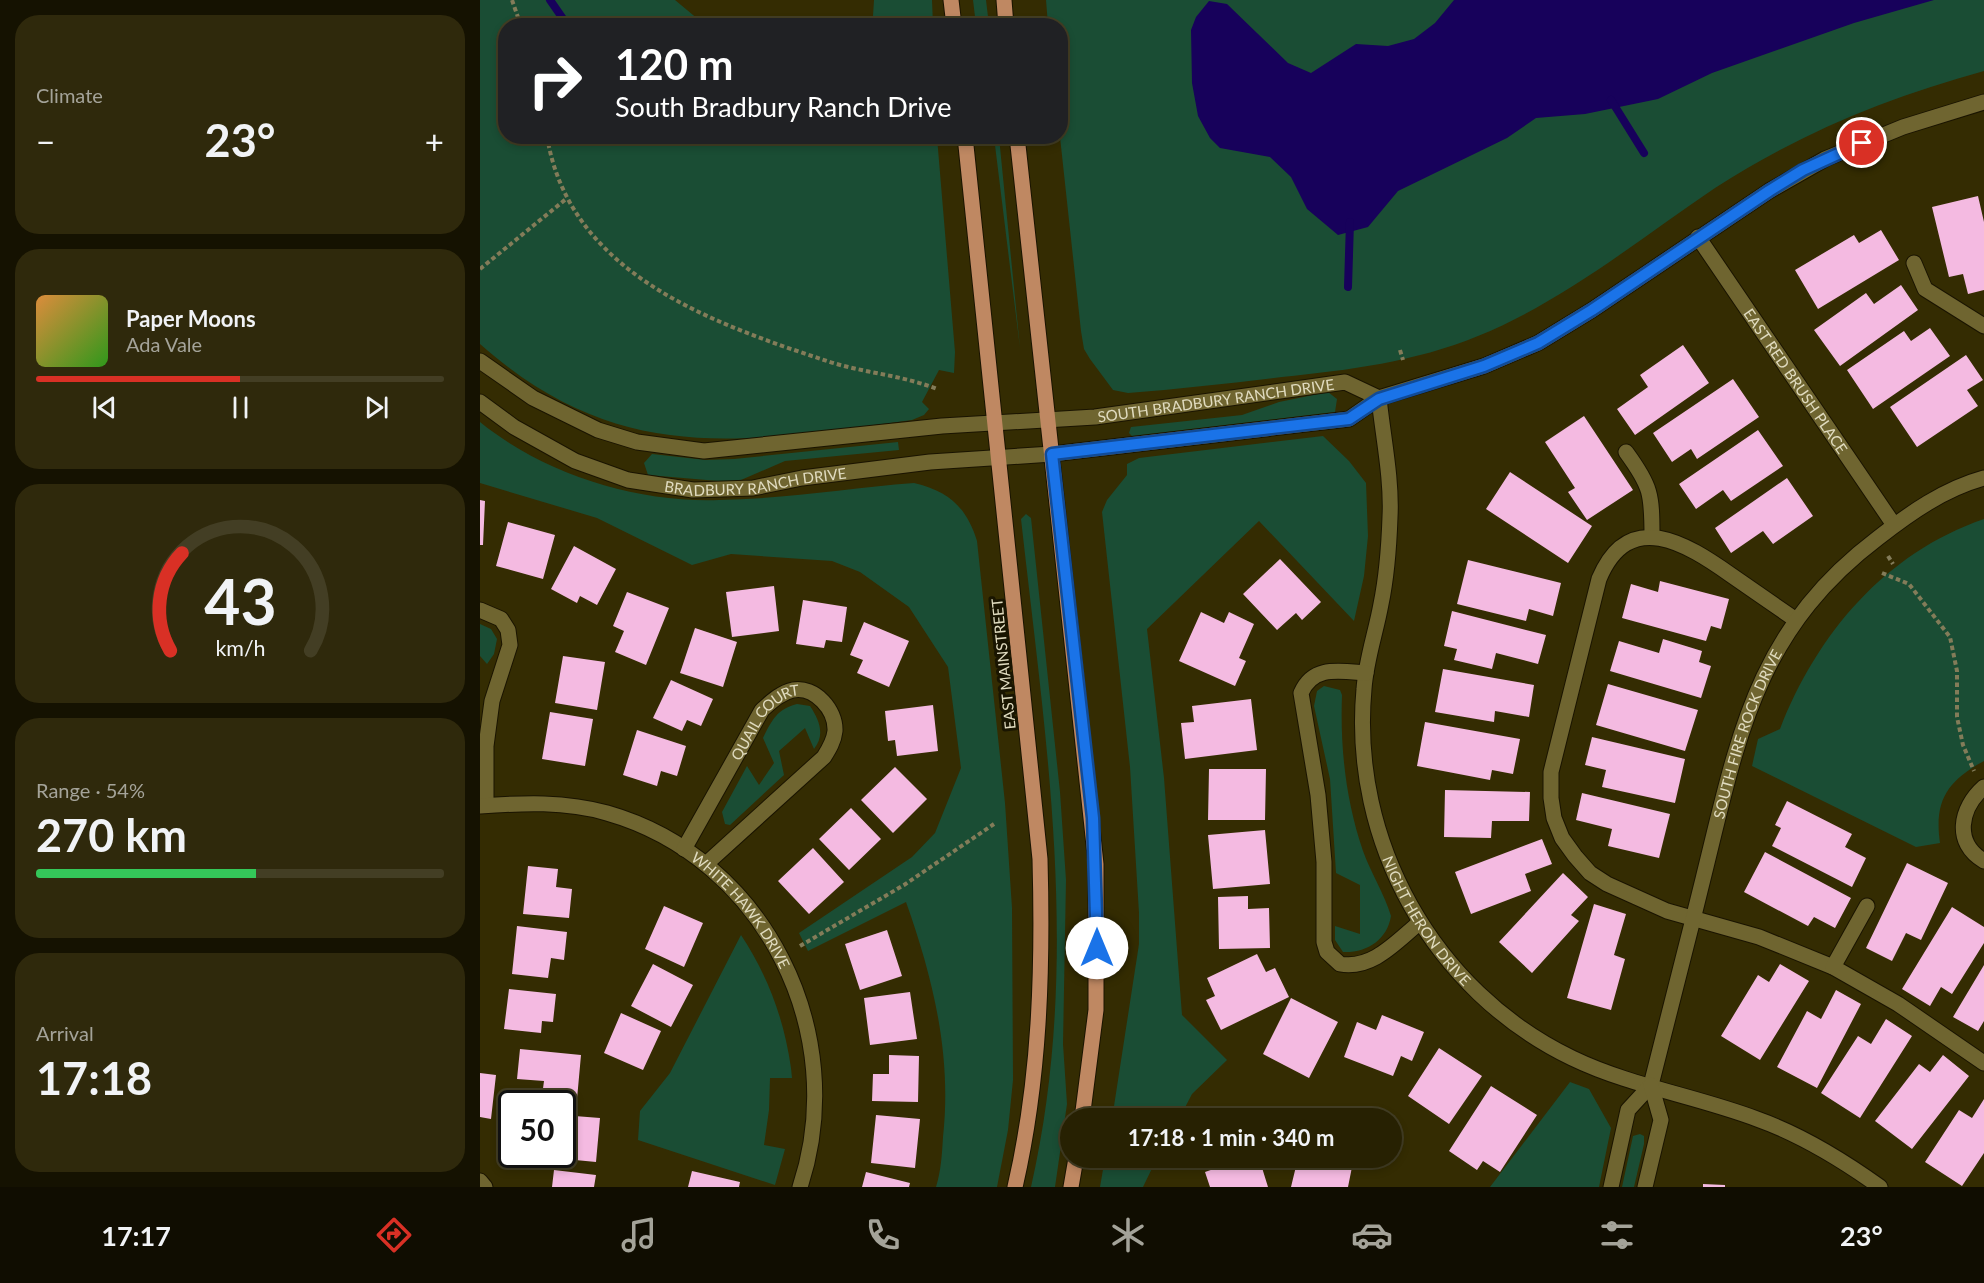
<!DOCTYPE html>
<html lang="en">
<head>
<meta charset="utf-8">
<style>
  :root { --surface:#272102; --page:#2f290c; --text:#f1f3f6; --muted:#a4a399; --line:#433e24; --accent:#d93025 }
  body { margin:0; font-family:Lato,sans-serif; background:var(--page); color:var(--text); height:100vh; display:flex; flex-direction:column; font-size:22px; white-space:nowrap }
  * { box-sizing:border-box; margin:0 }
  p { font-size:20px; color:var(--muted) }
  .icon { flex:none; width:33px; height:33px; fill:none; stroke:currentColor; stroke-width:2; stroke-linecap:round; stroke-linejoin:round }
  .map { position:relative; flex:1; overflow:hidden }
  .sheet { display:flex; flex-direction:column; gap:15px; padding:15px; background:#151201; width:480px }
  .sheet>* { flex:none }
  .hud { position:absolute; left:18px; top:18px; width:570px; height:126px; border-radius:24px; box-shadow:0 3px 9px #0003,0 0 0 2px var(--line); background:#202124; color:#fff; overflow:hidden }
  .speed { position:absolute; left:18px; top:1090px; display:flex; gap:12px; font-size:30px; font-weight:700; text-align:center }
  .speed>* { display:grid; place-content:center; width:78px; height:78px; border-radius:50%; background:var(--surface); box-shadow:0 3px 9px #0003,0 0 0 2px var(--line); line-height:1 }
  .speed .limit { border:3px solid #111; border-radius:9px; background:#fff; color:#111 }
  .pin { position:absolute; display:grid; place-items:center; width:51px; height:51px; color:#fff; margin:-26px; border:3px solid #fff; border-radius:50%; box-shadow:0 2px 6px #0007 }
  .me { position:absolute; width:66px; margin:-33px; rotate:0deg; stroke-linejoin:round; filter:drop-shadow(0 0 4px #0008) }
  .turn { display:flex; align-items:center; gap:21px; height:126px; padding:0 18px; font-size:27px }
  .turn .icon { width:78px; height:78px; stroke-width:2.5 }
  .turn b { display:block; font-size:42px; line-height:51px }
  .big { font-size:45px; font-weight:700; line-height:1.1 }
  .sheet .card { flex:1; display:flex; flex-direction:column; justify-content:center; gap:9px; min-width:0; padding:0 21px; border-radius:24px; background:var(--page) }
  .sheet .dial { align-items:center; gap:0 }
  .dial svg { height:156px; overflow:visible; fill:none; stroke:var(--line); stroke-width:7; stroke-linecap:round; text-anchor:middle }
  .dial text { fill:var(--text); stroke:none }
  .song { display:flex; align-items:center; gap:18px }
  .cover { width:72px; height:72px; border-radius:9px; background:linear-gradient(135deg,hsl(30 70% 55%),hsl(110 70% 35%)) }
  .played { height:6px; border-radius:3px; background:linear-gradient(90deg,var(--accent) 50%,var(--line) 50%) }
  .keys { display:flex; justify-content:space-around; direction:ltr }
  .heat { display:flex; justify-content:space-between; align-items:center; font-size:33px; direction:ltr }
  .charge { height:9px; border-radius:4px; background:linear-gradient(90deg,#34c759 54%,var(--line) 0) }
  .trip { position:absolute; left:580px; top:1108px; width:342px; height:60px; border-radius:30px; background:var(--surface); box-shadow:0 3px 9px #0003,0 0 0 2px var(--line); font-weight:700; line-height:60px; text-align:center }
  .tabs { display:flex; height:96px; justify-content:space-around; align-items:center; background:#100d01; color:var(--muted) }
  .tabs .icon { width:42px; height:42px }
  .tabs .current { color:var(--accent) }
  .tabs b { font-size:27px; color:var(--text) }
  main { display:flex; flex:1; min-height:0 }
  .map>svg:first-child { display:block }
  .green { fill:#1a4d34 }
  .water { fill:#17015b }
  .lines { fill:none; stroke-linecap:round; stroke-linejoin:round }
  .stream { stroke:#17015b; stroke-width:8 }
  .building { fill:#f4bae1 }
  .minor-casing { stroke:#1a1400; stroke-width:17 }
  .major-casing { stroke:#1a1400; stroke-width:17 }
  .path { stroke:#837c59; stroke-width:4; stroke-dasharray:4.5 3; stroke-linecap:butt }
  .minor { stroke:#6f6530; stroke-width:15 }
  .major { stroke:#bf8862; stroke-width:15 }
  .route-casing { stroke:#114b97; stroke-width:15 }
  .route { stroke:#1a73e8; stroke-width:10 }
  .labels { text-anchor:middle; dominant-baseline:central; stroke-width:6; stroke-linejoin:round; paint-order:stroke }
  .street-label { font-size:15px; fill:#e1dcc0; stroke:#191501 }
</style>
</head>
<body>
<main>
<section class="sheet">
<div class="card"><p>Climate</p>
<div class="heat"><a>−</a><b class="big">23°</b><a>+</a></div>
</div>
<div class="card">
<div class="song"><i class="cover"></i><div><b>Paper Moons</b><p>Ada Vale</p></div></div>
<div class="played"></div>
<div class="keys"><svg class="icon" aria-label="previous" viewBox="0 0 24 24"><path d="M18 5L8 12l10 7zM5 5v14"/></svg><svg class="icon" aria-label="pause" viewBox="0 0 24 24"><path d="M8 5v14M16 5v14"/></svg><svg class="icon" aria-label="next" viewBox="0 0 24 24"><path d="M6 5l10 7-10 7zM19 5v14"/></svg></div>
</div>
<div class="card dial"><svg viewBox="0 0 100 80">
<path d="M14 69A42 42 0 1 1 86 69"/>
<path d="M14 69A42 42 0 0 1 20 19" stroke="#d93025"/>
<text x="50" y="56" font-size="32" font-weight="700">43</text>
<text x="50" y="72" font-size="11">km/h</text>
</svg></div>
<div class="card"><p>Range · 54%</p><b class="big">270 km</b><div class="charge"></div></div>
<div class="card"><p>Arrival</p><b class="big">17:18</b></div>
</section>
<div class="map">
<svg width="1504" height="1187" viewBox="0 0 1504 1187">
  <rect width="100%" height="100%" fill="#342c02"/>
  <path class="green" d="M0,0H195L225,25L26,26V136L457,137L475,352L474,373L459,370L442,402L449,409L444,415L432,420C263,442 140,468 0,344Z
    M394,0H452L453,25H379L393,16Z
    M493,0H506L509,25H496Z
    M566,0H1504V71C1409,97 1318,134 1235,188C1158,240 1084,301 998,336C935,362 869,370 802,377C751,383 700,389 648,393L633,390L610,359L604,349L601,331L580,137V26L568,25Z
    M514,137H519L540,348Z
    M848,392L857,399L855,412L652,436L649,433L651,427L762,415L799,402Z
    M0,422C64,474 157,503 239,500C304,499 369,488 434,483C469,491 487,508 497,541L525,803L532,908L533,1080L528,1130L517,1187H456C461,1171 462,1154 463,1137C472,1055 453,978 426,902L328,951L319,933L432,857L455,833L481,768L468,667L429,607L380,572L352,561L251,554L212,565L117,518L0,483Z
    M843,436L869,461L886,483L888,536L884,576L874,621L779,521L667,629L684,778L702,1015L747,1060L712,1094L699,1119H632L659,944V913L650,767L622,512L627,500L647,475V464L659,458Z
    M418,442L419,450L305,461L261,480L250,482L168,475L164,463L172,454L226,460L254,459Z
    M546,514L551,518L580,792L586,880L583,1044L587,1104L575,1187H551C602,962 566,744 541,519Z
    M1504,519V761C1467,781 1454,801 1460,843L1436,847L1272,766L1278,739L1300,729C1337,634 1405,553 1504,519Z
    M0,624L11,629L17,639L14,654L7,664L0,656Z
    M844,686L860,690L862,695C860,749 866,801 883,851C891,873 904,893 911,916C907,940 887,953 863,952L855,940V926L880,934V885L856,873L850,779L834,706L837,691Z
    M317,704L330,706C340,721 345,735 334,749L325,728L299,751L304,775L250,825L245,824L242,812L267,766L279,785L294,763L283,738C292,720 297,709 317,704Z
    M261,935C288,976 304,1019 311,1068L312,1078H290L289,1110L284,1145L305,1149L295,1185L158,1140L160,1111L190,1073Z
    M1090,1082L1109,1089L1131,1128L1119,1187H1010Z
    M1160,1134L1164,1136V1144L1154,1187H1142L1153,1136Z
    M625,1158H677L663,1187H620Z"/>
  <path class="water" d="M974,0H1454L1374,23L1232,73L1178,99L1105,114L1056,118L1027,138L918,191L888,227L858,235L827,209L811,177L790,157L740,148L730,138L718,116L712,83L711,30L716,17L729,1L747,4L808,63L831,73L876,44L908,46L934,39L955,23Z"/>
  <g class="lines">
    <path class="stream" d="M70,0L88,26
      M1131,100L1164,153
      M868,287L870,222"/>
  </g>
  <path class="building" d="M1498,196L1504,222V290L1488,294L1483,274L1469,277L1452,207Z
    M1401,230L1419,260L1338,309L1315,270L1374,235L1379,243Z
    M1421,285L1438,310L1360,366L1334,330L1386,293L1394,304Z
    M1450,328L1470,356L1393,409L1367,370L1424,331L1431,341Z
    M1203,345L1229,383L1155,435L1137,409L1168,387L1160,375Z
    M1486,355L1503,380L1487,390L1498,406L1437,447L1410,407Z
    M1253,379L1279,417L1217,459L1211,449L1192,462L1173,433Z
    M1104,416L1153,490L1107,520L1088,492L1095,488L1065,442Z
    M1278,430L1303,466L1251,501L1243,490L1216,509L1199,484Z
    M1030,472L1112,526L1088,563L1006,509Z
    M1307,478L1333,516L1293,544L1283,531L1251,553L1235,528Z
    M0,500L5,501L3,545H0Z
    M28,522L75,535L63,579L16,566Z
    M94,546L136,569L117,605L100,596L97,603L71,589Z
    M800,559L841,602L822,620L816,613L797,630L763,594Z
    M988,560L1081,583L1073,616L1049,609L1046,621L977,604Z
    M1180,581L1249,599L1241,629L1231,626L1226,641L1142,618L1151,584L1178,592Z
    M294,586L299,631L252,637L246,592Z
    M147,592L189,608L166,665L135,652L144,631L133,626Z
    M323,600L367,607L362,642L346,640L344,648L316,644Z
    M972,611L1066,635L1058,664L1016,653L1012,669L974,660L977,649L964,646Z
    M721,612L744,623L749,612L774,624L759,658L766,661L755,686L699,661Z
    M384,622L429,641L409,687L377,673L383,660L370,655Z
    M215,628L257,642L243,687L200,673Z
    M1183,639L1222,651L1219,662L1231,666L1221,698L1130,671L1139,641L1179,653Z
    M83,656L125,662L117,710L75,703Z
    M963,669L1054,685L1049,717L1015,711L1014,722L955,712Z
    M191,680L233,699L221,726L207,720L202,731L173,718Z
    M1128,684L1218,710L1205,751L1116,725Z
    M771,699L777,750L705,759L701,723L714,722L712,706Z
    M453,705L458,751L417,756L415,740L408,741L405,711Z
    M70,712L113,719L105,766L62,759Z
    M945,722L1040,739L1033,774L1012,770L1010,780L937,766Z
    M157,730L206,746L197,776L181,771L177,786L143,775Z
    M1112,737L1205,759L1195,803L1122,787L1126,770L1105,765Z
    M415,767L447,799L413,833L381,800Z
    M729,769H786L785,820H728Z
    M965,790L1050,792L1049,821H1012L1011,838L964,837Z
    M1102,793L1190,814L1179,858L1128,846L1132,829L1096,820Z
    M1307,801L1372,834L1365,847L1386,858L1372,887L1292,846L1301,828L1295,825Z
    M371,808L401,839L369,870L339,839Z
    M785,830L790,884L733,889L728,835Z
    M1062,839L1072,864L1045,874L1051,891L991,914L975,872Z
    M333,848L364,882L329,914L298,881Z
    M1285,852L1371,898L1355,928L1334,917L1328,926L1264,892Z
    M1427,863L1468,883L1441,940L1426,933L1412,961L1386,948Z
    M48,866L78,869L76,887L92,889L89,918L43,914Z
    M1083,873L1108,897L1091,915L1099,921L1052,973L1019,942Z
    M768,896V909L789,908L790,948L739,949L738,897Z
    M1114,904L1146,914L1134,955L1145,959L1131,1010L1087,998Z
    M184,906L223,923L204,967L165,949Z
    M1472,907L1504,927V943L1472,994L1461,987L1450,1006L1422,989Z
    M37,926L87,932L84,960L71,958L68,978L32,974Z
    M407,930L422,976L380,990L365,944Z
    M777,954L786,972L795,968L809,997L741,1030L726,1000L735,996L727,978Z
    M173,964L213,985L191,1027L151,1006Z
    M1300,964L1329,981L1280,1060L1241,1036L1278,975L1289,982Z
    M1504,965V1021L1498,1031L1473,1017Z
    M29,989L76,994L73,1022L62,1021L61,1033L24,1029Z
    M1356,990L1381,1004L1337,1088L1297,1067L1327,1011L1341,1019Z
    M430,992L437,1039L390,1045L384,998Z
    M811,998L858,1022L829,1078L783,1054Z
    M141,1013L181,1031L163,1070L124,1053Z
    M902,1015L944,1032L932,1061L921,1056L913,1076L864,1057L877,1022L896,1030Z
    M1406,1019L1432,1036L1380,1118L1341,1093L1378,1036L1391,1044Z
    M959,1048L1002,1076L969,1124L928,1096Z
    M40,1049L101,1055L97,1099L62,1096L64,1081L37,1079Z
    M409,1055L439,1056L438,1102L392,1101L393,1074H409Z
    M1463,1055L1489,1076L1432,1149L1395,1121L1439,1064L1450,1072Z
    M0,1073L16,1075L11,1119L0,1117Z
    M1011,1086L1057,1115L1020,1172L1003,1161L997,1170L969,1151Z
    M1504,1099V1153L1482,1186L1445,1162L1479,1110L1492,1118Z
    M82,1115L120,1118L116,1162L85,1159L86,1144H82Z
    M396,1115L440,1119L435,1168L391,1163Z
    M765,1158H779L788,1187H730L725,1172Z
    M818,1158H859L873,1162L868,1187H811Z
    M74,1170L116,1175L114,1187H72Z
    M212,1171L260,1182L259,1187H208Z
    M386,1172L430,1183L429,1187H382Z
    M1223,1184L1245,1185V1187H1223Z"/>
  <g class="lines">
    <defs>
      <g id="minor">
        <path id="s1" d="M1218,237L1414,525"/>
        <path d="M1434,263L1445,289L1504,326"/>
        <path id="s2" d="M0,361L53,398L118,430L157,442L224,451L462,426L615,417L865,382L899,398"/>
        <path id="s3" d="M899,398C903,437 912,479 910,517C909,546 907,575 901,604C896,632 886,660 884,689C870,841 953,991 1092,1058C1150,1086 1216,1096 1277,1119C1322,1135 1361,1159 1400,1187"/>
        <path id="s4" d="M0,402L34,427L95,461L148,480L213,490L273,488L322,478L450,462L572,454L869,419L899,398L1004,366L1058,343L1112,310L1289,191L1345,159L1423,127L1504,102"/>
        <path d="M1146,452C1171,486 1172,494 1172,536"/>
        <path d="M0,610L21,619L28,630L30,645L12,701L6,746V805"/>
        <path d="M1316,620C1294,605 1273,590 1251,575C1207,544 1149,507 1119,579L1071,772V798L1074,818L1082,838L1095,856L1110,873L1127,884L1187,911L1279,937L1353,967L1418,1004L1504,1063"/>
        <path d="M886,673C859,671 833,665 821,693L838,795L844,862V942L847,952L860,964C892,970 916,942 939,923"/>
        <path d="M1504,787C1480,808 1473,843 1504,861"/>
        <path id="s5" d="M0,806C43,803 85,801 127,813C285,858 371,1033 320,1187"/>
        <path id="s6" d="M204,849L282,710C291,702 300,693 313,690C335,686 356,710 355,731C354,741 349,749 344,757L226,864"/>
        <path d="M1353,967L1387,906"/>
        <path d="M0,1181L5,1187"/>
        <path id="s7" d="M1131,1187L1148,1110L1171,1085C1188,1017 1206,948 1223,879C1258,738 1275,631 1398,538C1430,513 1464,489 1504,478"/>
        <path d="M1165,1187L1181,1120L1171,1085"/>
      </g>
      <path id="major" d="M471,0L474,26
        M524,0L526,26
        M485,136L560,859C563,969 560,1079 535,1187
        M537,136L616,864V1010L602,1119
        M591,1187L596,1158"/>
    </defs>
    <use href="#minor" class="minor-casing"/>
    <use href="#major" class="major-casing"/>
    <path class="path" d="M32,0L41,26
      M67,136C89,274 232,323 347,361C383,373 422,375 457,389
      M0,269L86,199
      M920,350L923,360
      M1408,556L1413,564
      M1402,573L1429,584L1470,637L1477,671V717L1483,745L1494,771
      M320,946L424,885L514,824"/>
    <use href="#minor" class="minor"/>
    <use href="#major" class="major"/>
  </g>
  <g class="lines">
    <defs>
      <path id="route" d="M617,948L613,818L572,454L869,419L899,399L1004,366L1058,343L1112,310L1289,191L1323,170L1382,143"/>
    </defs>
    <use href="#route" class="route-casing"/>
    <use href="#route" class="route"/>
  </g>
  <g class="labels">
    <g class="street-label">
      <text stroke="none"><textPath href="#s1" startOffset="174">EAST RED BRUSH PLACE</textPath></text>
      <text stroke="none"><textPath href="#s2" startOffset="760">SOUTH BRADBURY RANCH DRIVE</textPath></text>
      <text stroke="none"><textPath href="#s4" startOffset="297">BRADBURY RANCH DRIVE</textPath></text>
      <text transform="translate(523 664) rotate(-96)">EAST MAINSTREET</text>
      <text stroke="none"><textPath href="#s6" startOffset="153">QUAIL COURT</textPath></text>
      <text stroke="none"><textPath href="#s7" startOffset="477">SOUTH FIRE ROCK DRIVE</textPath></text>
      <text stroke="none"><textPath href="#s5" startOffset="298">WHITE HAWK DRIVE</textPath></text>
      <text stroke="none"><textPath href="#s3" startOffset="540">NIGHT HERON DRIVE</textPath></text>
    </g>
  </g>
</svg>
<div class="speed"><div class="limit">50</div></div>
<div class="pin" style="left:1382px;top:143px;background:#d93025"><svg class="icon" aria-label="arrive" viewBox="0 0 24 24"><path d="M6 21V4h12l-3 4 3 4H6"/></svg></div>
<svg class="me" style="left:617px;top:948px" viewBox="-20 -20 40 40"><circle r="19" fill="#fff"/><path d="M0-13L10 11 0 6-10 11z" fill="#1a73e8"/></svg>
<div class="trip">17:18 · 1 min · 340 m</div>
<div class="hud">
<div class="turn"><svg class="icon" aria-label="right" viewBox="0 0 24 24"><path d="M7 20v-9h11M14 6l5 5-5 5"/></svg><div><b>120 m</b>South Bradbury Ranch Drive</div></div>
</div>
</div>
</main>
<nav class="tabs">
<b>17:17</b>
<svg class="icon current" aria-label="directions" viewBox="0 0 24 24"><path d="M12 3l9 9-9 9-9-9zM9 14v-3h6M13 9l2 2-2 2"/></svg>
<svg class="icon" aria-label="music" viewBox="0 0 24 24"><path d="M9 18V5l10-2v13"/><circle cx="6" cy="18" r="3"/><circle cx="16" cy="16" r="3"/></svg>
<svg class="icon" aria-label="phone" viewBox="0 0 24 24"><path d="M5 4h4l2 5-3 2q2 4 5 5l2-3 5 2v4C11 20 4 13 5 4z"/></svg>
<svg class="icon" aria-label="climate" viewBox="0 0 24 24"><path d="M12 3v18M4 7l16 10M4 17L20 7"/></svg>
<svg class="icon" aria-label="car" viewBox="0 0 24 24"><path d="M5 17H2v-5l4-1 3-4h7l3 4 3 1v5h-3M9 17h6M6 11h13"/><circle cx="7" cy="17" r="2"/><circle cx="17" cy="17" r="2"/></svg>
<svg class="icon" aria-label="filters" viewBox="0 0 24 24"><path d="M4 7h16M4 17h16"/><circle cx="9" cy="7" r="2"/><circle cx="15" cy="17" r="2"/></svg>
<b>23°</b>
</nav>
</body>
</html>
